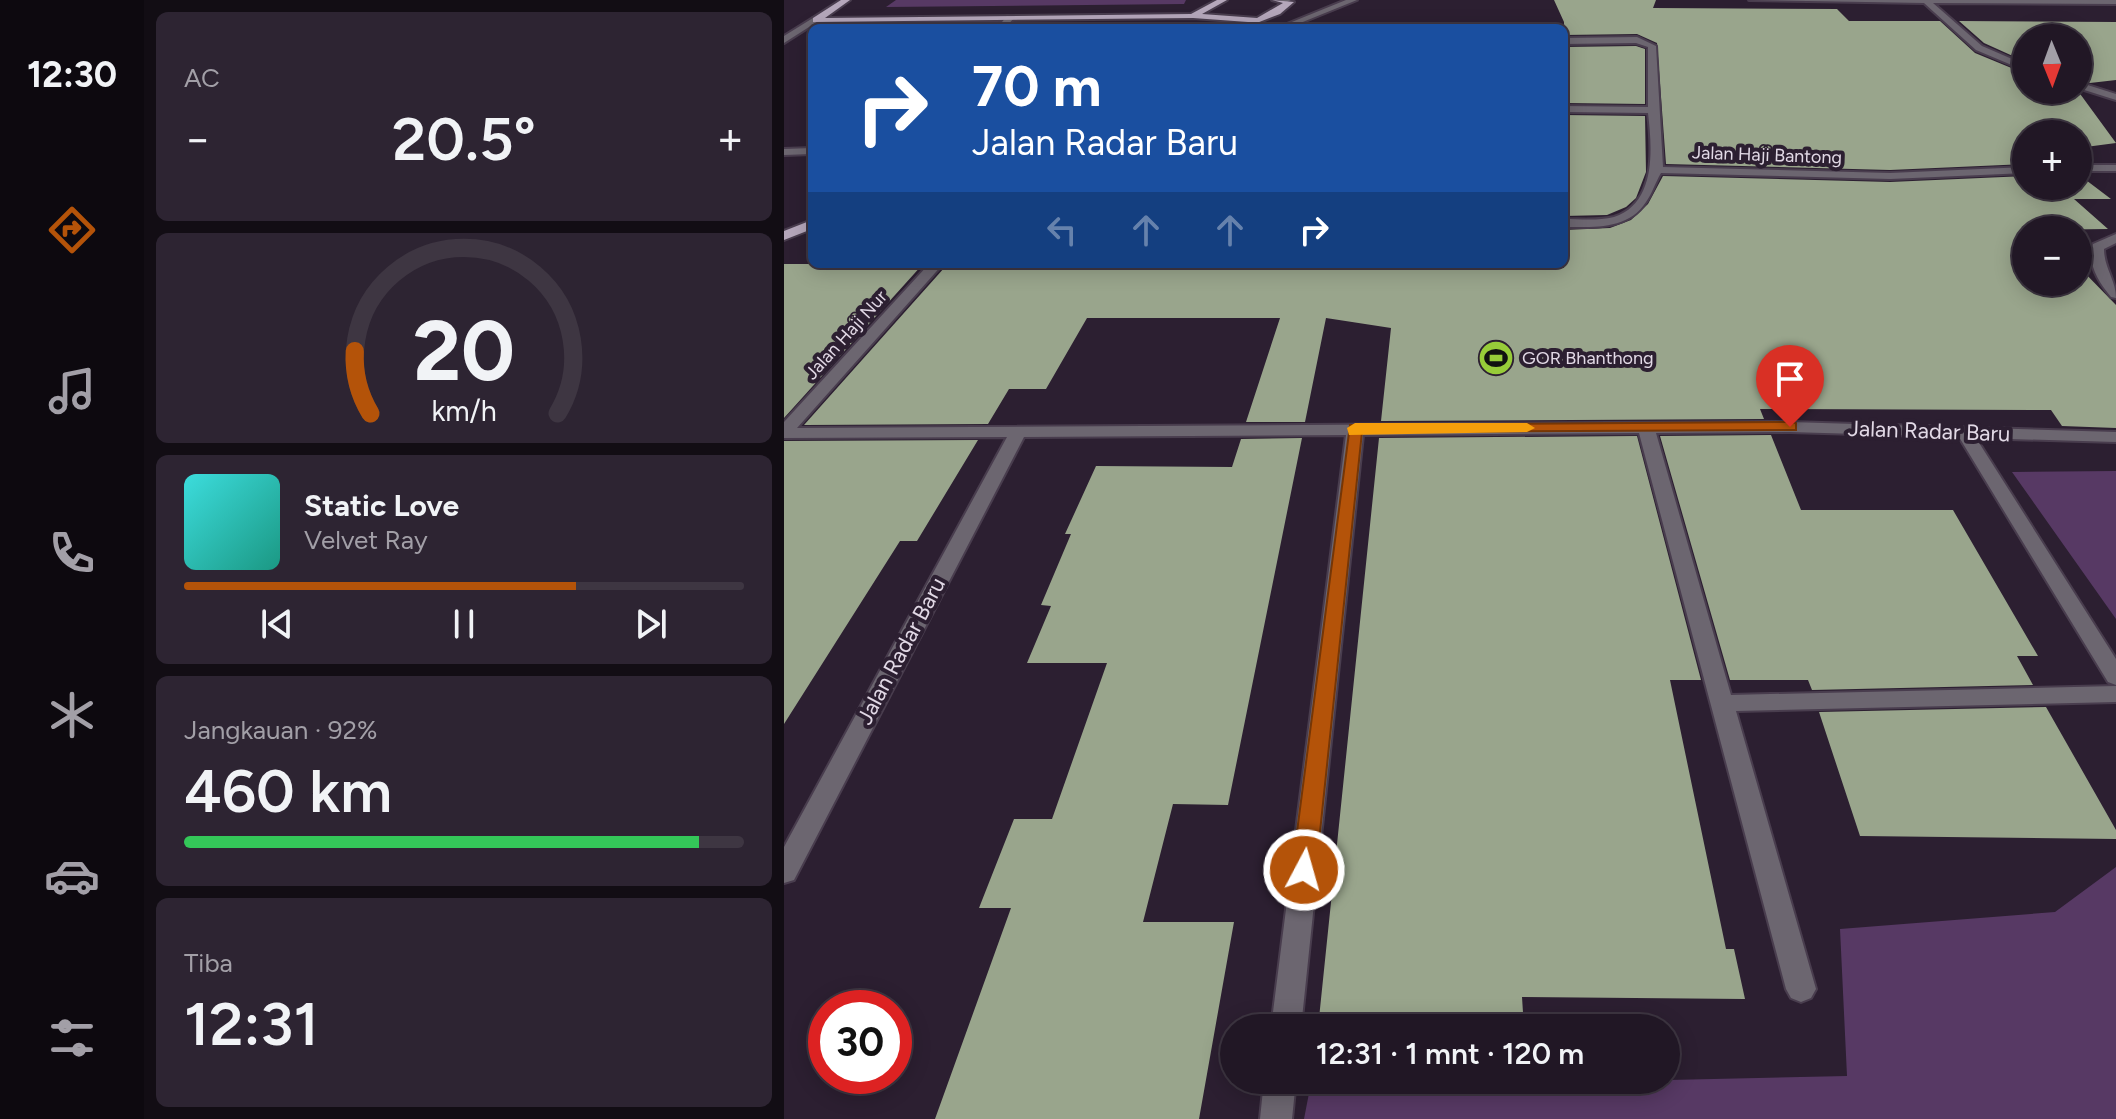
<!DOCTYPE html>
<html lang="id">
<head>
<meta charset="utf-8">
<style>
  :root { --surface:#211725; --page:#2d2432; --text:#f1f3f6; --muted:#a29fa7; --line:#3e3642; --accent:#b45309 }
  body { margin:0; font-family:Figtree,sans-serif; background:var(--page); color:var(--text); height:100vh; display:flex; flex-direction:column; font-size:30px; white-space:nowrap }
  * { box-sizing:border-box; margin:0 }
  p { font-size:26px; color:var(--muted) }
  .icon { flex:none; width:44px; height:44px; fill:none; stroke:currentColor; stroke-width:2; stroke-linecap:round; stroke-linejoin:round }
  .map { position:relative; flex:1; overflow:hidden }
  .panel { display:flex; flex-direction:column; gap:12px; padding:12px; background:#120d14; width:640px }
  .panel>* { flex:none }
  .banner { position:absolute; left:24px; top:24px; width:760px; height:244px; border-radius:12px; box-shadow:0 4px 20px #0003,0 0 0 2px var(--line); background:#1a4fa0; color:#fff; overflow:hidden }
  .needle { width:52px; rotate:179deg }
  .controls { position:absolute; left:1228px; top:24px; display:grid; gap:16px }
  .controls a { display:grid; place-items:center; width:80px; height:80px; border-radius:50%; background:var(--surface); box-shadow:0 4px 20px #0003,0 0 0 2px var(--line); font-size:40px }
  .speed { position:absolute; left:24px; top:990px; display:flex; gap:16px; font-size:40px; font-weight:700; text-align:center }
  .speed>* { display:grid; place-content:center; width:104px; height:104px; border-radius:50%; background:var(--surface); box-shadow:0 4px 20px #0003,0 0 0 2px var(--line); line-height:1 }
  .speed .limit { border:12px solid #d22; background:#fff; color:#111 }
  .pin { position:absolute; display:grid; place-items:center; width:68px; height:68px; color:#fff; margin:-82px -34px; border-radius:50% 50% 50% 0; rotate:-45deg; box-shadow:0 0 8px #0007 }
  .pin .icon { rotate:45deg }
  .me { position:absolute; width:88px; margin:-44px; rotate:6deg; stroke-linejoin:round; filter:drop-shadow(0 0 6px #0008) }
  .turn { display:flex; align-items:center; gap:28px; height:168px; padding:0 32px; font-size:36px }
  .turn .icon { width:104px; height:104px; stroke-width:2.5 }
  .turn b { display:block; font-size:56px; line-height:68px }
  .lanes { display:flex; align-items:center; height:76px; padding:0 32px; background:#0003; justify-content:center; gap:40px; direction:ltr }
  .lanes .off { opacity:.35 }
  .big { font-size:60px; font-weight:600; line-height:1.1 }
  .panel .widget { flex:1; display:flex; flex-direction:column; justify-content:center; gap:12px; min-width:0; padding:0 28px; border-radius:12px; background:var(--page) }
  .panel .dial { align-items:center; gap:0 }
  .dial svg { height:208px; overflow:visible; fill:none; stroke:var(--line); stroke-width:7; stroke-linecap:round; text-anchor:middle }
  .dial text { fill:var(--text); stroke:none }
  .song { display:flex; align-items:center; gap:24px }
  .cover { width:96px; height:96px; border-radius:12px; background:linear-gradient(135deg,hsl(180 70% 55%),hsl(170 70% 35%)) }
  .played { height:8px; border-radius:4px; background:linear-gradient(90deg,var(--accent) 70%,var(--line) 70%) }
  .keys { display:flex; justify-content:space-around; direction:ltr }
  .heat { display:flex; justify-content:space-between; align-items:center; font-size:44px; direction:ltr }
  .charge { height:12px; border-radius:6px; background:linear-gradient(90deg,#34c759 92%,var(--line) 0) }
  .trip { position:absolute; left:436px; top:1014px; width:460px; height:80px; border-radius:40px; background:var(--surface); box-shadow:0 4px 20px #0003,0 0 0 2px var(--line); font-weight:600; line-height:80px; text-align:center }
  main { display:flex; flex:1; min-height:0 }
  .menu { display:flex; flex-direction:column; width:144px; justify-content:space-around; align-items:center; background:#0d090f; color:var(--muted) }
  .menu .icon { width:56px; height:56px }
  .menu .on { color:var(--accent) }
  .menu b { font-size:36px; color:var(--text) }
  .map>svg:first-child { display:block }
  .green { fill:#573964 }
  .building { fill:#99a58c }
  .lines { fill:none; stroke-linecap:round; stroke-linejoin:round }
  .minor-casing { stroke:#493d4e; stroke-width:4 }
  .major-casing { stroke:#493d4e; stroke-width:4 }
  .minor { fill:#6c6670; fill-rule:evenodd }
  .major { fill:#b5a7bb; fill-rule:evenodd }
  .route { fill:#b45309; stroke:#753606; stroke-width:2 }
  .slow { fill:#f59e0b }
  .labels { text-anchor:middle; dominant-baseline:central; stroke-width:8; stroke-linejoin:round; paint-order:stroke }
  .far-street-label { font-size:18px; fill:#e2d9e6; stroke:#2c1f31 }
  .far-poi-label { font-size:18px; fill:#e2d9e6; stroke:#2c1f31; text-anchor:start }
  .street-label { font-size:22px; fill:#e2d9e6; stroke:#2c1f31 }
</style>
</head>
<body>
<main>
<nav class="menu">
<b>12:30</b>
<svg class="icon on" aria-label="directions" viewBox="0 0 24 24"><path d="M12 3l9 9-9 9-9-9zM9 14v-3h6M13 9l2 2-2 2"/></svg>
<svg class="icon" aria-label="music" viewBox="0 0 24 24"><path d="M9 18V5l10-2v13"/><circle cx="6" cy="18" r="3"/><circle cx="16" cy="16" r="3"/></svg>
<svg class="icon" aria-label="phone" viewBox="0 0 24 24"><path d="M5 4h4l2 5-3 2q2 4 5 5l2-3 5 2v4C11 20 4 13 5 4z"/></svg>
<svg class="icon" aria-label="climate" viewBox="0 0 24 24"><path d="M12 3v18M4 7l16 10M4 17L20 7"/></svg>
<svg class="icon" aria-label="car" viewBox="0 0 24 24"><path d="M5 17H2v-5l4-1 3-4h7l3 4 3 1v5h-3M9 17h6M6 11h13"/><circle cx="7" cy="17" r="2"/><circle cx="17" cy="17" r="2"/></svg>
<svg class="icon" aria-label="filters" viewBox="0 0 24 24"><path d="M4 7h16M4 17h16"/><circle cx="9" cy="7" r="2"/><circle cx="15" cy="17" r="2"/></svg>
</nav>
<section class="panel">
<div class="widget"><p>AC</p>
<div class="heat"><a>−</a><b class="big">20.5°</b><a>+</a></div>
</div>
<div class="widget dial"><svg viewBox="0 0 100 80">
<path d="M14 69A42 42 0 1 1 86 69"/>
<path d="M14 69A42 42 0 0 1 8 45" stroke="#b45309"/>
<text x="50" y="56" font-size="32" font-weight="700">20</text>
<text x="50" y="72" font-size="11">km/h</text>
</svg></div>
<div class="widget">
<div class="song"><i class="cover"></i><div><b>Static Love</b><p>Velvet Ray</p></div></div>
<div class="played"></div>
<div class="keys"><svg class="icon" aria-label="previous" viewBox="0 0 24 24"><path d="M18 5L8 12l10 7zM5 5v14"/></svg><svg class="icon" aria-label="pause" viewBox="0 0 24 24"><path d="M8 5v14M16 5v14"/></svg><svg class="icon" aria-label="next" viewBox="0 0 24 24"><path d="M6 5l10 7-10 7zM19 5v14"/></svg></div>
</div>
<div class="widget"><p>Jangkauan · 92%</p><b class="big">460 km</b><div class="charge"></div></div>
<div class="widget"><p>Tiba</p><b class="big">12:31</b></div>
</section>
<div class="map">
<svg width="1332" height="1119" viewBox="0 0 1332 1119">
  <rect width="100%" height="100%" fill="#2c1f31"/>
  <path class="green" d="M112,0H402L400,4L102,7Z
    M1332,471V619L1228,472Z
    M1332,867V1119H520L526,1088L1063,1076L1056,929L1271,912Z"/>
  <path class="building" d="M770,0H872L869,8L1053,9L1065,21H1156L1191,53L1242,74V90L1294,91L1332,143L1294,148V134H1242V164L1106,170L882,164L873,43L853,34L780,35V22Z
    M1175,21L1332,22V80L1306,83L1294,79V38H1242V62L1200,43Z
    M852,46L861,49V104L780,103V47Z
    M780,115L861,116L862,172L852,198L842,207L823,215L780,216Z
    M1294,174L1327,199H1290L1324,229L1242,230V282H1294V266L1332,305V428L1278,426L1267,410L976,409L980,419L597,421L607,328L542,318L521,422H462L496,318H303L262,389H225L204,424L20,425L161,267L600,264L780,268V230L826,228L847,220L864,204L879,176L1106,182L1242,176V186H1294Z
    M0,264H139L0,418Z
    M987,435L1017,510H1169L1254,656H1233L1249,685L1028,690L1024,680H946L876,436Z
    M853,436L917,680H886L942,949H950L961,999L738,997L740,1028H534L595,438Z
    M518,438L444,805L389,804L359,922H450L415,1119H151L227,908H195L230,819H268L323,663H243L267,606L257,605L287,534H281L312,466L448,467L457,439Z
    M194,440L133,541H116L0,724V441Z
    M1262,707L1332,830V839L1076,836L1035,712Z"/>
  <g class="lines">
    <defs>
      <path id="minor" d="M494,0H507L503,2Z
        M562,0H573L504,28H493Z
        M965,0H1332V4L1149,3L1198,46L1242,65V71L1192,50L1140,3Z
        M223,16L230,18L221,28H213Z
        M29,18L36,20L0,43V36Z
        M853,37L872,46L879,167L1106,173L1242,167V173L1106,179L877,173C871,183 868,194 862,202C844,230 810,227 780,227V219C796,219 814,221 830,217C873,203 868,147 864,113L780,112V106L864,107V47L852,43L780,44V38Z
        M1294,82L1332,94V100L1294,88Z
        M28,148V154L0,155V149Z
        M1294,165H1332V171H1294Z
        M1332,234V243L1320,249C1320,268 1332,280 1332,298L1327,297C1314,281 1303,264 1309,244Z
        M145,264H159L13,428L1006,422L1332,432V442L1192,438L1332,659V685L1324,682L1175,437L1006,432L872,433L947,695L1332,686V702L952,711L1032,989L1027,998L1017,1002L1007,998L1002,989L855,433L579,435L517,1028H487L562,435L240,437L10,880L0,883V847L223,437L0,438V422Z
        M480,1080H512L508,1119H476Z"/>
      <path id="major" d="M57,0H66L41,18L407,14L433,0H443L418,14L473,18L499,3L488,0L510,2L496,14L465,26L461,24L464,22L409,18L29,22V18Z
        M28,220V229L0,240V231Z"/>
    </defs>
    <use href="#minor" class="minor-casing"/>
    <use href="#major" class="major-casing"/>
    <use href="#minor" class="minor"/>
    <use href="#major" class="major"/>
  </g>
  <path class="route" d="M1006,422L1012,423V430L578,432L532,870L529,877L520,880L512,877L508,870L566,425Z"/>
  <path class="slow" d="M571,423H743L751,428L743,432L565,435L563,428Z"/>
  <defs>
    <symbol id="stadium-disc" viewBox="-11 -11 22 22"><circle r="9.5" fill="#97cc39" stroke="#2c1f31"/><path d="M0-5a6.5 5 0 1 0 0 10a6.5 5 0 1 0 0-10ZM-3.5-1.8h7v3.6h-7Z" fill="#111"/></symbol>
  </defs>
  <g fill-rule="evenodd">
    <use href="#stadium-disc" x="692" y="338" width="40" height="40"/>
  </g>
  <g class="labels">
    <g class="far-street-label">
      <text transform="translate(983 155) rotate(2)">Jalan Haji Bantong</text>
      <text transform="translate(62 335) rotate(-48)">Jalan Haji Nur</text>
    </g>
    <g class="far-poi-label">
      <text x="738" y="358">GOR Bhanthong</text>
    </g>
    <g class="street-label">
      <text transform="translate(1145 431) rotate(2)">Jalan Radar Baru</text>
      <text transform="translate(117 651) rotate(-62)">Jalan Radar Baru</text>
    </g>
  </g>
</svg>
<div class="controls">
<a><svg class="needle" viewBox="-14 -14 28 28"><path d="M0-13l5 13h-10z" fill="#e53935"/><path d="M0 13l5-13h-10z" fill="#a29fa7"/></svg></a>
<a>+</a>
<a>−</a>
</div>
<div class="speed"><div class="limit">30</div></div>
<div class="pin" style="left:1006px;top:427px;background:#d93025"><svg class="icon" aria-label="arrive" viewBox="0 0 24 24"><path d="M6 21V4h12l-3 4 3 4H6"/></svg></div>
<svg class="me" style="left:520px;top:870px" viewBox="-20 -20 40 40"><circle r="17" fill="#b45309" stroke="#fff" stroke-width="3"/><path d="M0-11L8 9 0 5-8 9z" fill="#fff"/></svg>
<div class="trip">12:31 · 1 mnt · 120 m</div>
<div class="banner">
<div class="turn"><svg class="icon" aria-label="right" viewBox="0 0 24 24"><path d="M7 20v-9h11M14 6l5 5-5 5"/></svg><div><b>70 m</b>Jalan Radar Baru</div></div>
<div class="lanes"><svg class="icon off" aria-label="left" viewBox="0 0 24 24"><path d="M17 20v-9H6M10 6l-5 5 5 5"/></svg><svg class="icon off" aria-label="ahead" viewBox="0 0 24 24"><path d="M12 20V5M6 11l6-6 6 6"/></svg><svg class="icon off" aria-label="ahead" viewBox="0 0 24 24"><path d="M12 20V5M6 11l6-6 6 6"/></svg><svg class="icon" aria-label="right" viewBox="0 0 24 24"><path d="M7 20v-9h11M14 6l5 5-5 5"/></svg></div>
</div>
</div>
</main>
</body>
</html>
